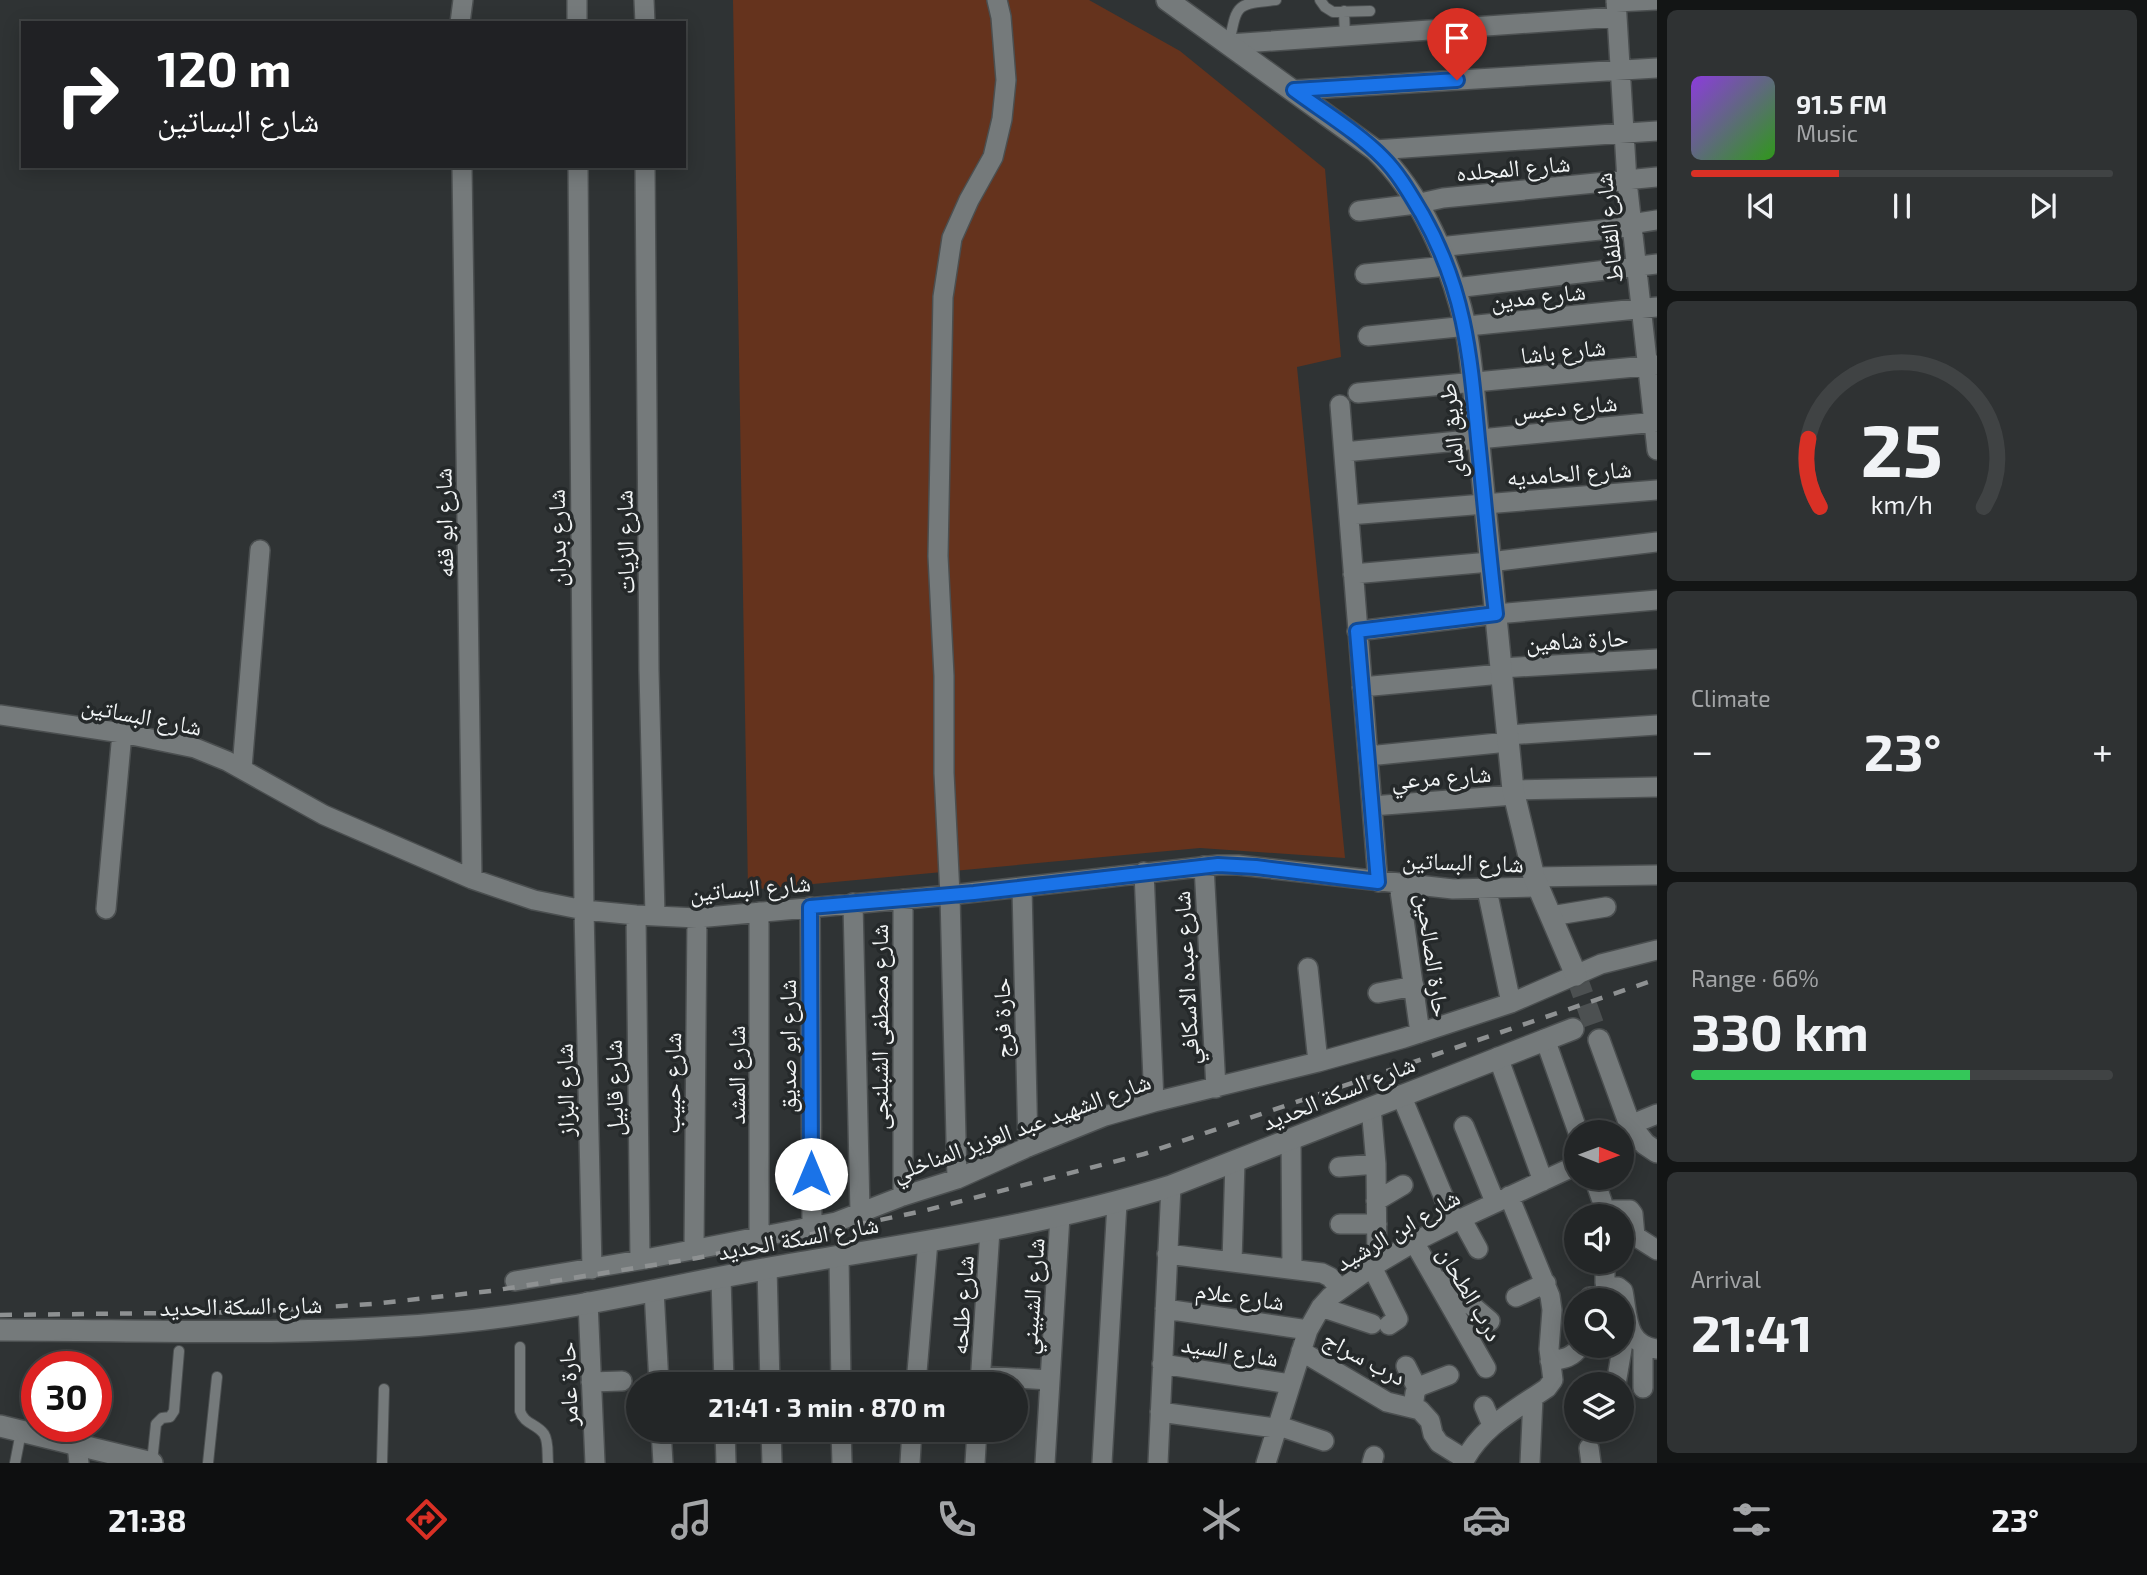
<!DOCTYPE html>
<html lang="en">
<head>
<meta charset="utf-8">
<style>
  :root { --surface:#232627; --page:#2f3233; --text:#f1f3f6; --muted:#a3a5a7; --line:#404344; --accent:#d93025 }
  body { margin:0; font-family:"Exo 2","Noto Naskh Arabic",sans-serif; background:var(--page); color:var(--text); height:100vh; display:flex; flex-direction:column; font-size:26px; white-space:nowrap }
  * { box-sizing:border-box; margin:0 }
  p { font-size:23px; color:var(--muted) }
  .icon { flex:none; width:38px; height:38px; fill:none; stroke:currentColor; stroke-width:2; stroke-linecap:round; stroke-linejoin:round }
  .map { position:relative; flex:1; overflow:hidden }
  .sheet { display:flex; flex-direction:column; gap:10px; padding:10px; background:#131515; width:490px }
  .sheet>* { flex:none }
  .hud { position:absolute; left:21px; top:21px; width:665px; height:147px; border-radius:0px; box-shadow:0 4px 18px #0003,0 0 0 2px var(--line); background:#202124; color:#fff; overflow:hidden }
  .needle { width:46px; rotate:91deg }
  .fabs { position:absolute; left:1564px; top:1120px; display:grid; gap:14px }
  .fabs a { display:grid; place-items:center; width:70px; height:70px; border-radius:50%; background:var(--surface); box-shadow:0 4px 18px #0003,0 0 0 2px var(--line); font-size:35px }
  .speed { position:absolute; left:21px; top:1351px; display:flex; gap:14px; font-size:35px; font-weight:700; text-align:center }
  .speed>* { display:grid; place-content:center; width:91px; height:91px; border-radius:50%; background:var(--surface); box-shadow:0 4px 18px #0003,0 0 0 2px var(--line); line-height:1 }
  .speed .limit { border:10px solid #d22; background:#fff; color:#111 }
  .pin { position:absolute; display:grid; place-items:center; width:60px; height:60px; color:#fff; margin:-72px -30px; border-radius:50% 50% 50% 0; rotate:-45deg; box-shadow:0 0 7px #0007 }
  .pin .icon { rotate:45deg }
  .me { position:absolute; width:77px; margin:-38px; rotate:0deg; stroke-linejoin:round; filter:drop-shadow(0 0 5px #0008) }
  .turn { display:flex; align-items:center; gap:24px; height:147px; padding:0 21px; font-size:32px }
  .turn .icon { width:91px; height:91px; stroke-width:2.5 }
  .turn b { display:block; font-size:49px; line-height:60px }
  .big { font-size:52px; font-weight:700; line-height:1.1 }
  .sheet .tile { flex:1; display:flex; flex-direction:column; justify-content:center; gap:10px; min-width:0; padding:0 24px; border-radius:10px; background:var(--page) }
  .sheet .dial { align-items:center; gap:0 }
  .dial svg { height:182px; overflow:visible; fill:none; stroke:var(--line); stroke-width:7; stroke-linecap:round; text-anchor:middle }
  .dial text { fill:var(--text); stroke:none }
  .song { display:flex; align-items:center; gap:21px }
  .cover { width:84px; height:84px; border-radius:10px; background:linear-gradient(135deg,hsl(270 70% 55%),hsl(110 70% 35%)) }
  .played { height:7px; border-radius:4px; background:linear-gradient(90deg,var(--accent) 35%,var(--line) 35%) }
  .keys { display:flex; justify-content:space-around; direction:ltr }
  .heat { display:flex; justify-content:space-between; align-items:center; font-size:38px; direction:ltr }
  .charge { height:10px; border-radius:5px; background:linear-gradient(90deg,#34c759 66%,var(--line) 0) }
  .trip { position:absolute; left:626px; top:1372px; width:402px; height:70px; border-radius:35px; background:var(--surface); box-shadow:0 4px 18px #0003,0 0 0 2px var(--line); font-weight:700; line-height:70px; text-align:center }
  .menu { display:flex; height:112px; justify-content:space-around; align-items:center; background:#0e0f10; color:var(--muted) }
  .menu .icon { width:49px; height:49px }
  .menu .current { color:var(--accent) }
  .menu b { font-size:32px; color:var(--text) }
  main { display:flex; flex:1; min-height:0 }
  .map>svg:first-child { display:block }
  .green { fill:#65331d }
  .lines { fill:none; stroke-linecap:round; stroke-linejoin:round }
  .secondary-tunnel { stroke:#4c5051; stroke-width:21; stroke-dasharray:21 10; stroke-linecap:butt }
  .lane-casing { stroke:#4b4f50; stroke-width:12 }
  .street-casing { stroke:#4b4f50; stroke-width:22 }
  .secondary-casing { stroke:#4b4f50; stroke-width:24 }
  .lane { stroke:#757a7b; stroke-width:10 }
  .street { stroke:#757a7b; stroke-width:19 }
  .secondary { stroke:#757a7b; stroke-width:21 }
  .rail { stroke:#8e9192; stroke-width:4.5; stroke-dasharray:12 12; stroke-linecap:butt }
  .route-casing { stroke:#114b97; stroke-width:18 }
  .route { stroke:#1a73e8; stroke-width:12 }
  .labels { text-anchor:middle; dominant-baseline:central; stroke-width:7; stroke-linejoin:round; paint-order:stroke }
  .street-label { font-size:24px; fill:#f1f4f5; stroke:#25292a }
</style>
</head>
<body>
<main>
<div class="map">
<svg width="1657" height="1463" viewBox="0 0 1657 1463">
  <rect width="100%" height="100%" fill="#2f3334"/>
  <path class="green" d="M733,0H1089L1180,51L1325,169L1341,357L1297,367L1345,858L1200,848L748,890Z"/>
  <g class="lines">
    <path class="secondary-tunnel" d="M1576,975L1599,1040"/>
    <defs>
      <path id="lane" d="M1320,0L1325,7L1333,12L1370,11
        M1344,11L1345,36
        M1229,44C1237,4 1235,4 1276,0
        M520,1347V1411C524,1424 537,1424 544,1434C549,1442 547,1454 548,1463
        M152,1462L156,1424L162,1418L170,1417L174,1411L179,1351
        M15,1463L21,1432
        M208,1463L217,1377
        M382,1463L384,1389"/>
      <path id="street" d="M577,0V23
        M644,0L645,23
        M1616,0L1627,181L1657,450
        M1616,2L1657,0
        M460,23L463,0
        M1229,44L1617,17
        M1294,90L1657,68
        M1375,150L1657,131
        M462,166L472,879
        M578,166L584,910L592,1269
        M645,166L649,671L655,916
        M1359,211L1416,204L1443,198L1657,177
        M1439,247L1619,228L1631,224L1657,220
        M1365,274L1447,266
        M1455,288L1657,264
        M1368,336L1657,307
        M1358,393L1657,365
        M1340,405L1378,882
        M1344,452L1657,422
        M1349,515L1657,490
        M1353,574L1490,562L1657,542
        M1357,631L1496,614L1657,600
        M1501,668L1657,659
        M1362,687L1501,674
        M0,715L122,733L195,748L227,761L324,815L472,879L534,900L584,910L636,915L697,918L950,895L1218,865H1238L1453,889L1538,887
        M1507,735L1657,725
        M1368,756L1508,742
        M242,768L260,550
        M1513,790L1657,787
        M1372,806L1514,795
        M1204,866L1216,1088
        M1144,872L1154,1102
        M1534,877L1657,875
        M1399,884L1420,1033
        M1022,888L1028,1147
        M1487,890L1511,1003
        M903,899V1196
        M853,903L860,1212
        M810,907L812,1227
        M106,909L122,733
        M636,915L640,1260
        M1551,916L1606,907
        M1308,968L1318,1062
        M1378,993L1414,986
        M1545,1039L1578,1132
        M1498,1057L1543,1181
        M1401,1095L1454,1222
        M1371,1107L1376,1164L1377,1264
        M1630,1125L1657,1114
        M1464,1126L1495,1202
        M1291,1139L1292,1269
        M1622,1146L1639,1138
        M1339,1167L1376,1164
        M1594,1178L1602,1201L1604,1216
        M957,1179L950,895L944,773V676L938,556L943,297L952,238L969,200L993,157L1002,119L1006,80L1001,17L997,0
        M1376,1201L1403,1185
        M1604,1210H1630L1633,1214L1635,1236L1657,1250
        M1461,1218L1478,1249
        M1340,1224H1377
        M759,1238V912
        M1414,1242L1486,1368
        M694,1248L697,918
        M1167,1254L1322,1273L1330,1277L1340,1289
        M839,1256L841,1384
        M1232,1262L1235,1161
        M1605,1262V1283L1608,1286L1618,1287L1623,1291C1628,1316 1625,1345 1657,1349
        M1372,1267L1398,1319L1389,1325
        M767,1268L770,1384
        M721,1277L724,1384
        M515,1281L640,1260L836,1222L903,1196L957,1179L1028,1147L1105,1116L1154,1102L1318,1062L1404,1038L1511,1003L1601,964L1657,950
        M1443,1281L1490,1321
        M654,1290L659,1384
        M1516,1297L1546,1283
        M1590,1297L1601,1295L1610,1287
        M588,1302L595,1463
        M1321,1307L1372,1324
        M1165,1309L1308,1330
        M1301,1351L1387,1402L1420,1410L1430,1421L1433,1434L1439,1443L1465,1459
        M1550,1361C1563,1359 1573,1358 1580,1346
        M1162,1364L1290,1384
        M1406,1366L1417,1388
        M981,1376L1050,1380
        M591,1382L622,1381
        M916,1384L928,1241
        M980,1384L990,1230
        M1616,1384L1625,1331
        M1643,1388V1346
        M1484,1406L1492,1425
        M1413,1408L1415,1393L1418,1387L1449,1375
        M1160,1412L1275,1428
        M1276,1425L1324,1441
        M661,1430L663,1463
        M725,1430L726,1463
        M771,1430L772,1463
        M841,1430L842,1463
        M77,1445L79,1463
        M1589,1448L1591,1463
        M910,1463L912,1430
        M975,1463L977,1430
        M1045,1463L1060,1216
        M1102,1463L1117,1203
        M1158,1463L1171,1186
        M1266,1463L1308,1330L1321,1307L1330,1297L1372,1267L1414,1242L1454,1222L1577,1165
        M1372,1463L1374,1456
        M1463,1463C1481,1427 1515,1410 1547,1388L1553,1380L1549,1349L1552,1310L1550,1296L1509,1196
        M1530,1463L1533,1398"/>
      <path id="secondary" d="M1167,0L1375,150C1421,193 1451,264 1465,325C1469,344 1471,364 1473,383L1513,790L1534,877L1576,975
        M1599,1040L1630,1125L1645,1144L1657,1152
        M0,1330C153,1330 306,1337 458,1322C573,1311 685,1282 798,1263C923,1242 1049,1224 1171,1186L1573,1029
        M0,1426L152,1463"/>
    </defs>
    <use href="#lane" class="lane-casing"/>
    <use href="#street" class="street-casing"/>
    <use href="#secondary" class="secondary-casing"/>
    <use href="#lane" class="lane"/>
    <use href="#street" class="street"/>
    <use href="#secondary" class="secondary"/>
    <path class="rail" d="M0,1315L250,1312L372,1304L491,1291L697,1258L923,1211L1144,1154L1657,979"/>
  </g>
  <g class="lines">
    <defs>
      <path id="route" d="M811,1174L810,907L974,893L1218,865L1256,867L1378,882L1357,631L1496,614C1489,556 1484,497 1478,439C1470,354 1465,290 1422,214C1410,194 1399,174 1383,158C1360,134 1321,110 1294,90L1457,80"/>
    </defs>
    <use href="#route" class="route-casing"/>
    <use href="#route" class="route"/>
  </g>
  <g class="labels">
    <g class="street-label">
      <text transform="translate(1513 167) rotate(-5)">شارع المجلده</text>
      <text transform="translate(1608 228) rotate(-96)">شارع القلفاط</text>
      <text transform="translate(1538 295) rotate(-6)">شارع مدين</text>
      <text transform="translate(1563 350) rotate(-6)">شارع باشا</text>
      <text transform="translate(1565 406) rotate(-5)">شارع دعبس</text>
      <text transform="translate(1451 431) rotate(-96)">طريق الماى</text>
      <text transform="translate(1569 472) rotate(-4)">شارع الحامديه</text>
      <text transform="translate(443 523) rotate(-91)">شارع ابو قفه</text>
      <text transform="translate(556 538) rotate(-91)">شارع بدران</text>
      <text transform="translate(624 542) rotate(-91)">شارع الزيات</text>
      <text transform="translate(1577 639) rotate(-3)">حارة شاهين</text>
      <text transform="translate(142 715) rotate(11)">شارع البساتين</text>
      <text transform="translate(1441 776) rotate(-4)">شارع مرعي</text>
      <text transform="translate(1463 861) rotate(2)">شارع البساتين</text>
      <text transform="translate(750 887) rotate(-5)">شارع البساتين</text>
      <text transform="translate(1434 955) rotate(82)">حارة الصالحين</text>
      <text transform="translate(1185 978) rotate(-93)">شارع عبده الاسكافي</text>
      <text transform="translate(1001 1018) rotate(-91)">حارة فرج</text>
      <text transform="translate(878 1027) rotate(-90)">شارع مصطفى الشبلنجى</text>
      <text transform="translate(786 1046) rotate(-90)">شارع ابو صديق</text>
      <text transform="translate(735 1075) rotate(-90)">شارع المشد</text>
      <text transform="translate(671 1083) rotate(-89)">شارع حبيب</text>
      <text transform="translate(613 1088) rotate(-91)">شارع قابيل</text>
      <text transform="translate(564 1090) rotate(-91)">شارع البزاز</text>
      <text transform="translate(1338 1092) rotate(-22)">شارع السكة الحديد</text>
      <text transform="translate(1021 1126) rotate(-20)">شارع الشهيد عبد العزيز المناخلي</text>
      <text transform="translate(1397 1229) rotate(-30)">شارع ابن الرشيد</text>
      <text transform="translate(798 1237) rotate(-10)">شارع السكة الحديد</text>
      <text transform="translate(1471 1293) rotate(60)">درب الطحان</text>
      <text transform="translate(1240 1295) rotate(8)">شارع علام</text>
      <text transform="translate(1031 1296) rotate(-86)">شارع الشبيني</text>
      <text transform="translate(241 1305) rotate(-1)">شارع السكة الحديد</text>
      <text transform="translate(961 1305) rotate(-86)">شارع طلحه</text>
      <text transform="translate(1230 1350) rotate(9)">شارع السيد</text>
      <text transform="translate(1365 1357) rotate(28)">درب سراج</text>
      <text transform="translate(567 1384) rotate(-92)">حارة عامر</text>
    </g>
  </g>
</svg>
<div class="fabs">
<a><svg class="needle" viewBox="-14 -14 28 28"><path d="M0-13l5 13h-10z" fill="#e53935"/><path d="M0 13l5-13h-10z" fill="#a3a5a7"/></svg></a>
<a><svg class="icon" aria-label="sound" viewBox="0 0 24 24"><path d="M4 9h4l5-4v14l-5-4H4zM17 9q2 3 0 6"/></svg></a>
<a><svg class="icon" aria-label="search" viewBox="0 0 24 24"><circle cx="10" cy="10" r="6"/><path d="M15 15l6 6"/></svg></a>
<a><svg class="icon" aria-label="layers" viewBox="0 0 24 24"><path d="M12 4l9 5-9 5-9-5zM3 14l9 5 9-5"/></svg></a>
</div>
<div class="speed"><div class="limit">30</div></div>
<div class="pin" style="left:1457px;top:80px;background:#d93025"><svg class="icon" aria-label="arrive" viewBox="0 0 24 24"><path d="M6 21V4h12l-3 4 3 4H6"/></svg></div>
<svg class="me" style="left:811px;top:1174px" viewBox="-20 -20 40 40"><circle r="19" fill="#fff"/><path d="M0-13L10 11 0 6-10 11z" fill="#1a73e8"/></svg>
<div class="trip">21:41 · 3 min · 870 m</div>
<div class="hud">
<div class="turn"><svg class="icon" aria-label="right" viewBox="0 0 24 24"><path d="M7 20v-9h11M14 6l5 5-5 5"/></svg><div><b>120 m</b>شارع البساتين</div></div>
</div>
</div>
<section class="sheet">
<div class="tile">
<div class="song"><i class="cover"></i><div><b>91.5 FM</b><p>Music</p></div></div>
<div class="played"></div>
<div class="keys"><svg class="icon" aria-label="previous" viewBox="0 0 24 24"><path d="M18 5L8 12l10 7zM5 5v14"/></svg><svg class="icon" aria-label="pause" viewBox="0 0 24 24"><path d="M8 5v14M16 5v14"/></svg><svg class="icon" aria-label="next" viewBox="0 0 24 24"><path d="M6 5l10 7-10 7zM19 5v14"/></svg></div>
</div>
<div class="tile dial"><svg viewBox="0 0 100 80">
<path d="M14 69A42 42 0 1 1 86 69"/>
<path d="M14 69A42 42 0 0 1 9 39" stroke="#d93025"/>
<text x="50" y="56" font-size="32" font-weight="700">25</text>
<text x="50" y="72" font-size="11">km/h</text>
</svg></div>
<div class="tile"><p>Climate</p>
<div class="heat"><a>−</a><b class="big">23°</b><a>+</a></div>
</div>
<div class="tile"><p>Range · 66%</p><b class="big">330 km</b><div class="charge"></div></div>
<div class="tile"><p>Arrival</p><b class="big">21:41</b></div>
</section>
</main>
<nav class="menu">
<b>21:38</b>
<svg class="icon current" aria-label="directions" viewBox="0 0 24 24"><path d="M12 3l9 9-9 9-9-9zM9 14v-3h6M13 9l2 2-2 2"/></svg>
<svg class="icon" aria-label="music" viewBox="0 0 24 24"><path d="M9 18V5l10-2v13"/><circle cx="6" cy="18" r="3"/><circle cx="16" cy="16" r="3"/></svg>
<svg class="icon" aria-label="phone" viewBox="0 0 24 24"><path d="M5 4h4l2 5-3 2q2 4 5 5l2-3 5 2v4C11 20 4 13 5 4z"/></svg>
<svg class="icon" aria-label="climate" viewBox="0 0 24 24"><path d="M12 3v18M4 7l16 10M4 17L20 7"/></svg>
<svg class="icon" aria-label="car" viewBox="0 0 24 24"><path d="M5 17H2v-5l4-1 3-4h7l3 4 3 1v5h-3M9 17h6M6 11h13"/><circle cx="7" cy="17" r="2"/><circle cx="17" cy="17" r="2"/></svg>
<svg class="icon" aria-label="filters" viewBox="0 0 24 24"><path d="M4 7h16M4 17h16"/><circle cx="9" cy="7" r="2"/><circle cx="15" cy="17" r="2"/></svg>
<b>23°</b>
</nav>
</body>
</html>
